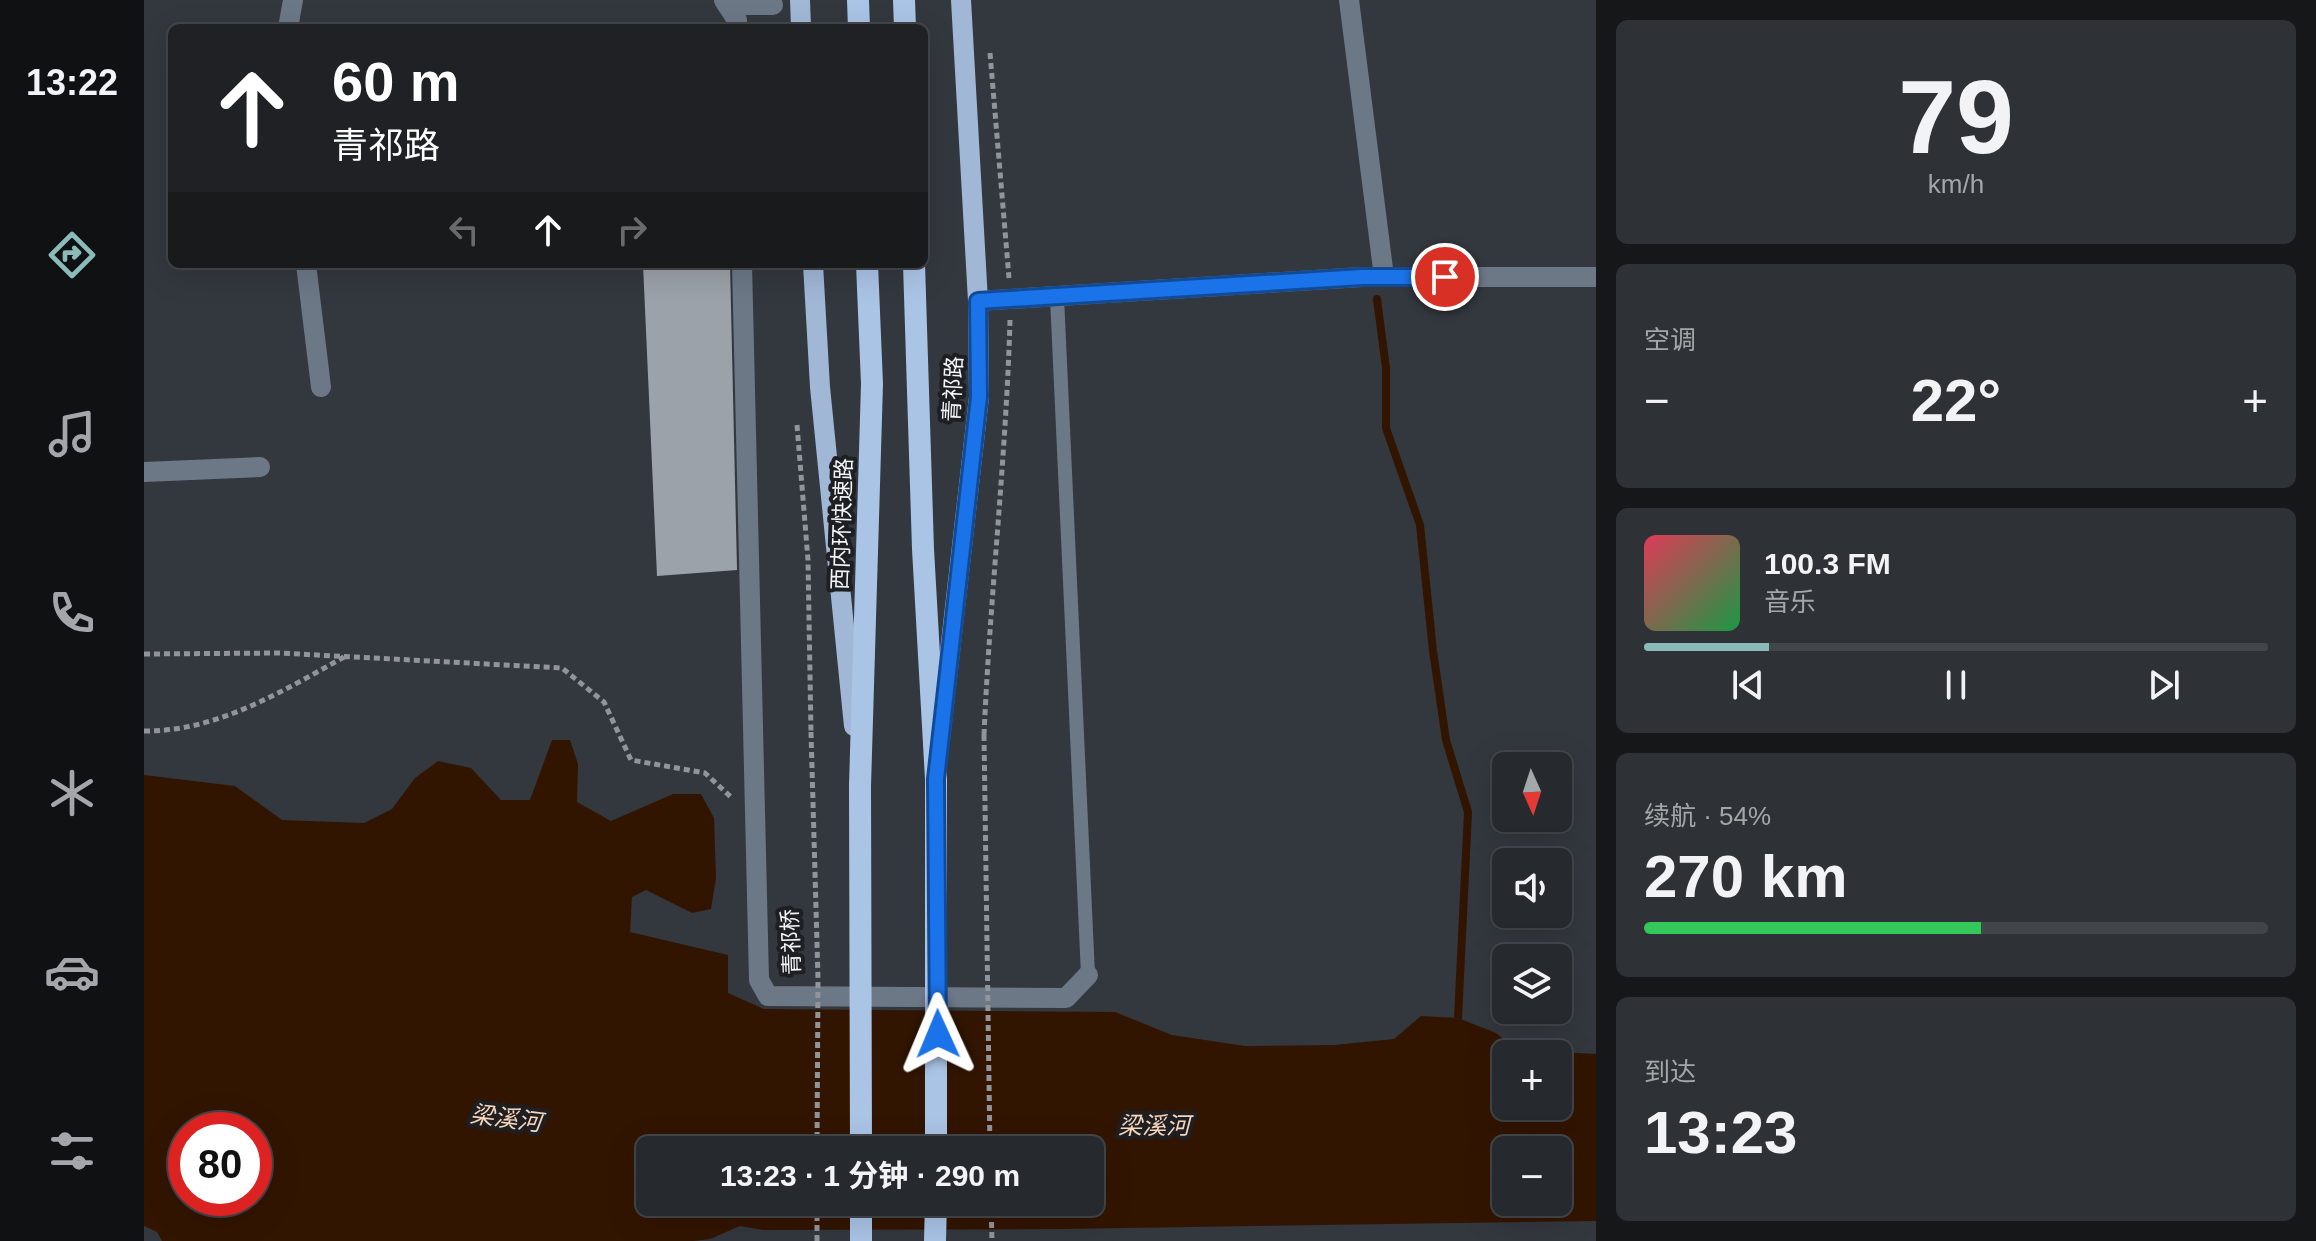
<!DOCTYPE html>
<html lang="zh">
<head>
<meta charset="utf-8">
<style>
  :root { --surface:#262a2e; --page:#2e3236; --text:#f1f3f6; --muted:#a4a7aa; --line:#42464a; --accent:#8bbbb9 }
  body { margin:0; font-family:Helvetica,"Noto Sans SC",sans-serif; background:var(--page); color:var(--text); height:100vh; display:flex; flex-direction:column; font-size:30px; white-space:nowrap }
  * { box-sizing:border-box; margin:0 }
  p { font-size:26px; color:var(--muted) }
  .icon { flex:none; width:44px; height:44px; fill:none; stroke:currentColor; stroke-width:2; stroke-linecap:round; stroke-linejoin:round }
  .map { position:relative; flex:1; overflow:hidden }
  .side { display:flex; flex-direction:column; gap:20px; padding:20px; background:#151719; width:720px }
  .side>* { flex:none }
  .guide { position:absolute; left:24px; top:24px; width:760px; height:244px; border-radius:12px; box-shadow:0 8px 32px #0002,0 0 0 2px var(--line); background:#202124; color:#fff; overflow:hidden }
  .needle { width:52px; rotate:177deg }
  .buttons { position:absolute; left:1348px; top:752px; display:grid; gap:16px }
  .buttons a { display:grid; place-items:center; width:80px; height:80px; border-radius:12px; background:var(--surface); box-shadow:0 8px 32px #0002,0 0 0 2px var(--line); font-size:40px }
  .speed { position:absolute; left:24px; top:1112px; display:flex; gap:16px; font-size:40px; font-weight:700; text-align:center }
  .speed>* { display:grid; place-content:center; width:104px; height:104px; border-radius:50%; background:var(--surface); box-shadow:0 8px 32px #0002,0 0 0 2px var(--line); line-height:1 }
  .speed .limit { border:12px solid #d22; background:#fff; color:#111 }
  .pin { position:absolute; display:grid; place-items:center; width:68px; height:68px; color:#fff; margin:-34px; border:4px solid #fff; border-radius:50%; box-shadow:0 2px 8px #0007 }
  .me { position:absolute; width:88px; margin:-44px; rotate:359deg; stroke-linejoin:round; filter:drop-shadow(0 0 6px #0008) }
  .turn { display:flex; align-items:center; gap:28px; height:168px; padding:0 32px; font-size:36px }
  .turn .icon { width:104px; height:104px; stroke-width:2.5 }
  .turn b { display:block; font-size:56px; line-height:68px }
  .lanes { display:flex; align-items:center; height:76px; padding:0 32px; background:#0003; justify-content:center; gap:40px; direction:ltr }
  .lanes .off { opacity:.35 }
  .big { font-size:60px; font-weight:700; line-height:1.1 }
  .side .card { flex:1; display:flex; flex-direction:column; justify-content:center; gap:12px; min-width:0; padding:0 28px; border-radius:12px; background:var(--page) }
  .side .dial { align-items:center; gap:0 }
  .dial b { font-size:104px; line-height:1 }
  .song { display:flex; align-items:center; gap:24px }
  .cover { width:96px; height:96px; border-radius:12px; background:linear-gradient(135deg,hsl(350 70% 55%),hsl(140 70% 35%)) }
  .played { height:8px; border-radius:4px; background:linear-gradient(90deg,var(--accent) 20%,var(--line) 20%) }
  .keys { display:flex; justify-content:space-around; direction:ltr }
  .heat { display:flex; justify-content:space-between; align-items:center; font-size:44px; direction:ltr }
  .charge { height:12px; border-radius:6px; background:linear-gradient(90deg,#34c759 54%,var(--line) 0) }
  .trip { position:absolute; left:492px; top:1136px; width:468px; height:80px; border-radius:12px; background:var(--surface); box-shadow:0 8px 32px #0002,0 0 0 2px var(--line); font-weight:700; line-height:80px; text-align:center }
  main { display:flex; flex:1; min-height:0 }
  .menu { display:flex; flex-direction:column; width:144px; justify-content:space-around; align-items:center; background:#0f1112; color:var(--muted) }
  .menu .icon { width:56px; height:56px }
  .menu .active { color:var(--accent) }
  .menu b { font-size:36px; color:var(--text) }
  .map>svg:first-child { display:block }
  .water { fill:#321500; fill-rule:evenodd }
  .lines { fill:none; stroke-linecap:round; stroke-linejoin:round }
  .stream { stroke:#321500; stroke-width:8 }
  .building { fill:#9ca2a9 }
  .path { stroke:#91959a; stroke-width:5; stroke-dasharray:6 4; stroke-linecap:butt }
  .service { stroke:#6d7887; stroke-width:14 }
  .minor { stroke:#6d7887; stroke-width:20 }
  .primary { stroke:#a0b7d6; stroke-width:20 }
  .trunk { stroke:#aac4e6; stroke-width:22 }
  .path-bridge { stroke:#91959a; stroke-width:5; stroke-dasharray:6 4; stroke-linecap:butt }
  .trunk-bridge { stroke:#aac4e6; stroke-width:22 }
  .route-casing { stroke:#114b97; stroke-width:20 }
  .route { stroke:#1a73e8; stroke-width:14 }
  .labels { text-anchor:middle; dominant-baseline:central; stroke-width:8; stroke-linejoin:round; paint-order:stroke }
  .street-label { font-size:22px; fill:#f2f5f9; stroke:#1d1f22 }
  .water-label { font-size:24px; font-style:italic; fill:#f8d4ba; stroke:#1d1f22 }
</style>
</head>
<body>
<main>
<nav class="menu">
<b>13:22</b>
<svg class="icon active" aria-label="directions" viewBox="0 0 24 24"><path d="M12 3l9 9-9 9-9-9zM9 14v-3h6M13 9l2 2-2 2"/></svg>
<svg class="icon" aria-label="music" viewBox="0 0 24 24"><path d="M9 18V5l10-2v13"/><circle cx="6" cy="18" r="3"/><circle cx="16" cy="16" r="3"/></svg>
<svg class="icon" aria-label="phone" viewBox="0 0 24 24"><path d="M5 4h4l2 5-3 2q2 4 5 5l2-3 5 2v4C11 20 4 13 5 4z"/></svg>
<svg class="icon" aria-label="climate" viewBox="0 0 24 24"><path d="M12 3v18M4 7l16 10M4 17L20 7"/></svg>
<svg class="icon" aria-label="car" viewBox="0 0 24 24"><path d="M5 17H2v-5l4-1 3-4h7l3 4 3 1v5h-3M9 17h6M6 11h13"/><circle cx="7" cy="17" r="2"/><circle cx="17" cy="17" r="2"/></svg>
<svg class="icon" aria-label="filters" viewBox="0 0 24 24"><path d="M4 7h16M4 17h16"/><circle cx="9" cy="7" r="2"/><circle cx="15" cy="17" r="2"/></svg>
</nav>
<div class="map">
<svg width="1452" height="1241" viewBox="0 0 1452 1241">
  <rect width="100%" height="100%" fill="#33383e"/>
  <path class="water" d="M408,740H426L434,764L433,802L467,821L529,794H557L570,818L572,878L567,909L548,913L502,890L488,897L486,932L584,955V993L620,1009L971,1012L1028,1035L1101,1046L1190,1045L1250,1039L1277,1016L1314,1018L1352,1033L1373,1050L1452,1054V1221L917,1229L619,1230L596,1226L566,1239L550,1241H18L13,1232L0,1226V775L91,786L138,820L220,823L248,809L271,778L294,761L327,768L357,800H386ZM1362,1054H1414V1106H1362ZM42,1130H110V1198H42ZM506,1150H946V1202H506ZM1362,1150H1414V1202H1362Z"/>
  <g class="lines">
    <path class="stream" d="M1233,299L1242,368V428L1276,525L1289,651L1302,740L1324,812L1314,1018"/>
  </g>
  <path class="building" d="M499,264H586L593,570L513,576Z"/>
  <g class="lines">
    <path class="path" d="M846,53L865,278
      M653,425L664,560L667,732
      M0,654L135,653L418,668L460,702L487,760L561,773L588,798
      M0,731C72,732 139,691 200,657
      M840,735C846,596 862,459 866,320
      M847,1202L848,1241
      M673,1241V1202"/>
    <path class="service" d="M913,297L944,975"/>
    <path class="minor" d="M580,0L583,5H629
      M1205,0L1240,277
      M583,5L593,20V28
      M144,28L149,0
      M162,264L177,387
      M598,264L615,980L624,996L922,998L944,975
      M834,301L1218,277H1452
      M0,472L116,467"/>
    <path class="primary" d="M656,0L657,28
      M669,264L676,387L710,726
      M796,739L835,397L834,301L817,0"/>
    <path class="trunk" d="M714,0L715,28
      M760,0L761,28
      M770,264L779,549L792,779
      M716,786L728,384L723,264
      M717,1241V1202
      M791,1241L792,1202"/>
    <path class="path-bridge" d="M667,732L674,979L673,1150
      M840,735L846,1150"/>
    <path class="trunk-bridge" d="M792,779V1150
      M716,786L717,1150"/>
  </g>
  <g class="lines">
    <defs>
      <path id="route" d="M794,1034L792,779L835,397L834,301L1218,277H1301"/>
    </defs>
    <use href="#route" class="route-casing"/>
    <use href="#route" class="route"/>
  </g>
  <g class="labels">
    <g class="street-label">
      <text transform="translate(809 389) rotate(-87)">青祁路</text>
      <text transform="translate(698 524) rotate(-88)">西内环快速路</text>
      <text transform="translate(647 942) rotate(-92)">青祁桥</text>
    </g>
    <g class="water-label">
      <text transform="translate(362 1118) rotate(7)">梁溪河</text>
      <text x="1010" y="1125">梁溪河</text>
    </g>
  </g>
</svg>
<div class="buttons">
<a><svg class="needle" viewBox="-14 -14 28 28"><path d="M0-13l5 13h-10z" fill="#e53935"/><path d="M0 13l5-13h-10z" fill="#a4a7aa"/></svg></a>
<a><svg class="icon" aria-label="sound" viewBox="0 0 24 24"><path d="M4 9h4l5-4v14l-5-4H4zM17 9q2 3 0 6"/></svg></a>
<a><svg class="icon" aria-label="layers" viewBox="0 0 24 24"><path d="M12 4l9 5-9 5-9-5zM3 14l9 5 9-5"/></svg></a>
<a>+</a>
<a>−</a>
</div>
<div class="speed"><div class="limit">80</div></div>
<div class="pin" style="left:1301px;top:277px;background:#d93025"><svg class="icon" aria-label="arrive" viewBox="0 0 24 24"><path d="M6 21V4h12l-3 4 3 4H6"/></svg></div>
<svg class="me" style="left:794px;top:1034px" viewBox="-20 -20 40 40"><path d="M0-17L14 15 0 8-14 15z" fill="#1a73e8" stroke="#fff" stroke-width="4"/></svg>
<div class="trip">13:23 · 1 分钟 · 290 m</div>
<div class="guide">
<div class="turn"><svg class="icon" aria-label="ahead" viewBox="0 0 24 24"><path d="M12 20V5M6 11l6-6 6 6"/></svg><div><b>60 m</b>青祁路</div></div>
<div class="lanes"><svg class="icon off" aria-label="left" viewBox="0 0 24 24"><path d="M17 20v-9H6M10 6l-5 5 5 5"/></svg><svg class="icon" aria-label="ahead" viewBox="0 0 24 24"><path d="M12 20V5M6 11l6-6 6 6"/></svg><svg class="icon off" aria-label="right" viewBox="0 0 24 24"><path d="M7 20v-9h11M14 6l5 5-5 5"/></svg></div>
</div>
</div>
<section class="side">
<div class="card dial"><b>79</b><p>km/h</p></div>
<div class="card"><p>空调</p>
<div class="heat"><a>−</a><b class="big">22°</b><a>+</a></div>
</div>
<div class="card">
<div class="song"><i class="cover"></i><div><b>100.3 FM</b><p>音乐</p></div></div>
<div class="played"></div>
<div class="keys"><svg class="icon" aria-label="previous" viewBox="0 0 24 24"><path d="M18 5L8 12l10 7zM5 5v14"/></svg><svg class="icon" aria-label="pause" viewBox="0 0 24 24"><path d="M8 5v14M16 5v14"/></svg><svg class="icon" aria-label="next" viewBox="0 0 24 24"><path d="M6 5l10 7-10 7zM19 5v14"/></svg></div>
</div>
<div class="card"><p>续航 · 54%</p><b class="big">270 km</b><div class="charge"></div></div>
<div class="card"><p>到达</p><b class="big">13:23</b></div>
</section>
</main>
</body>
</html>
